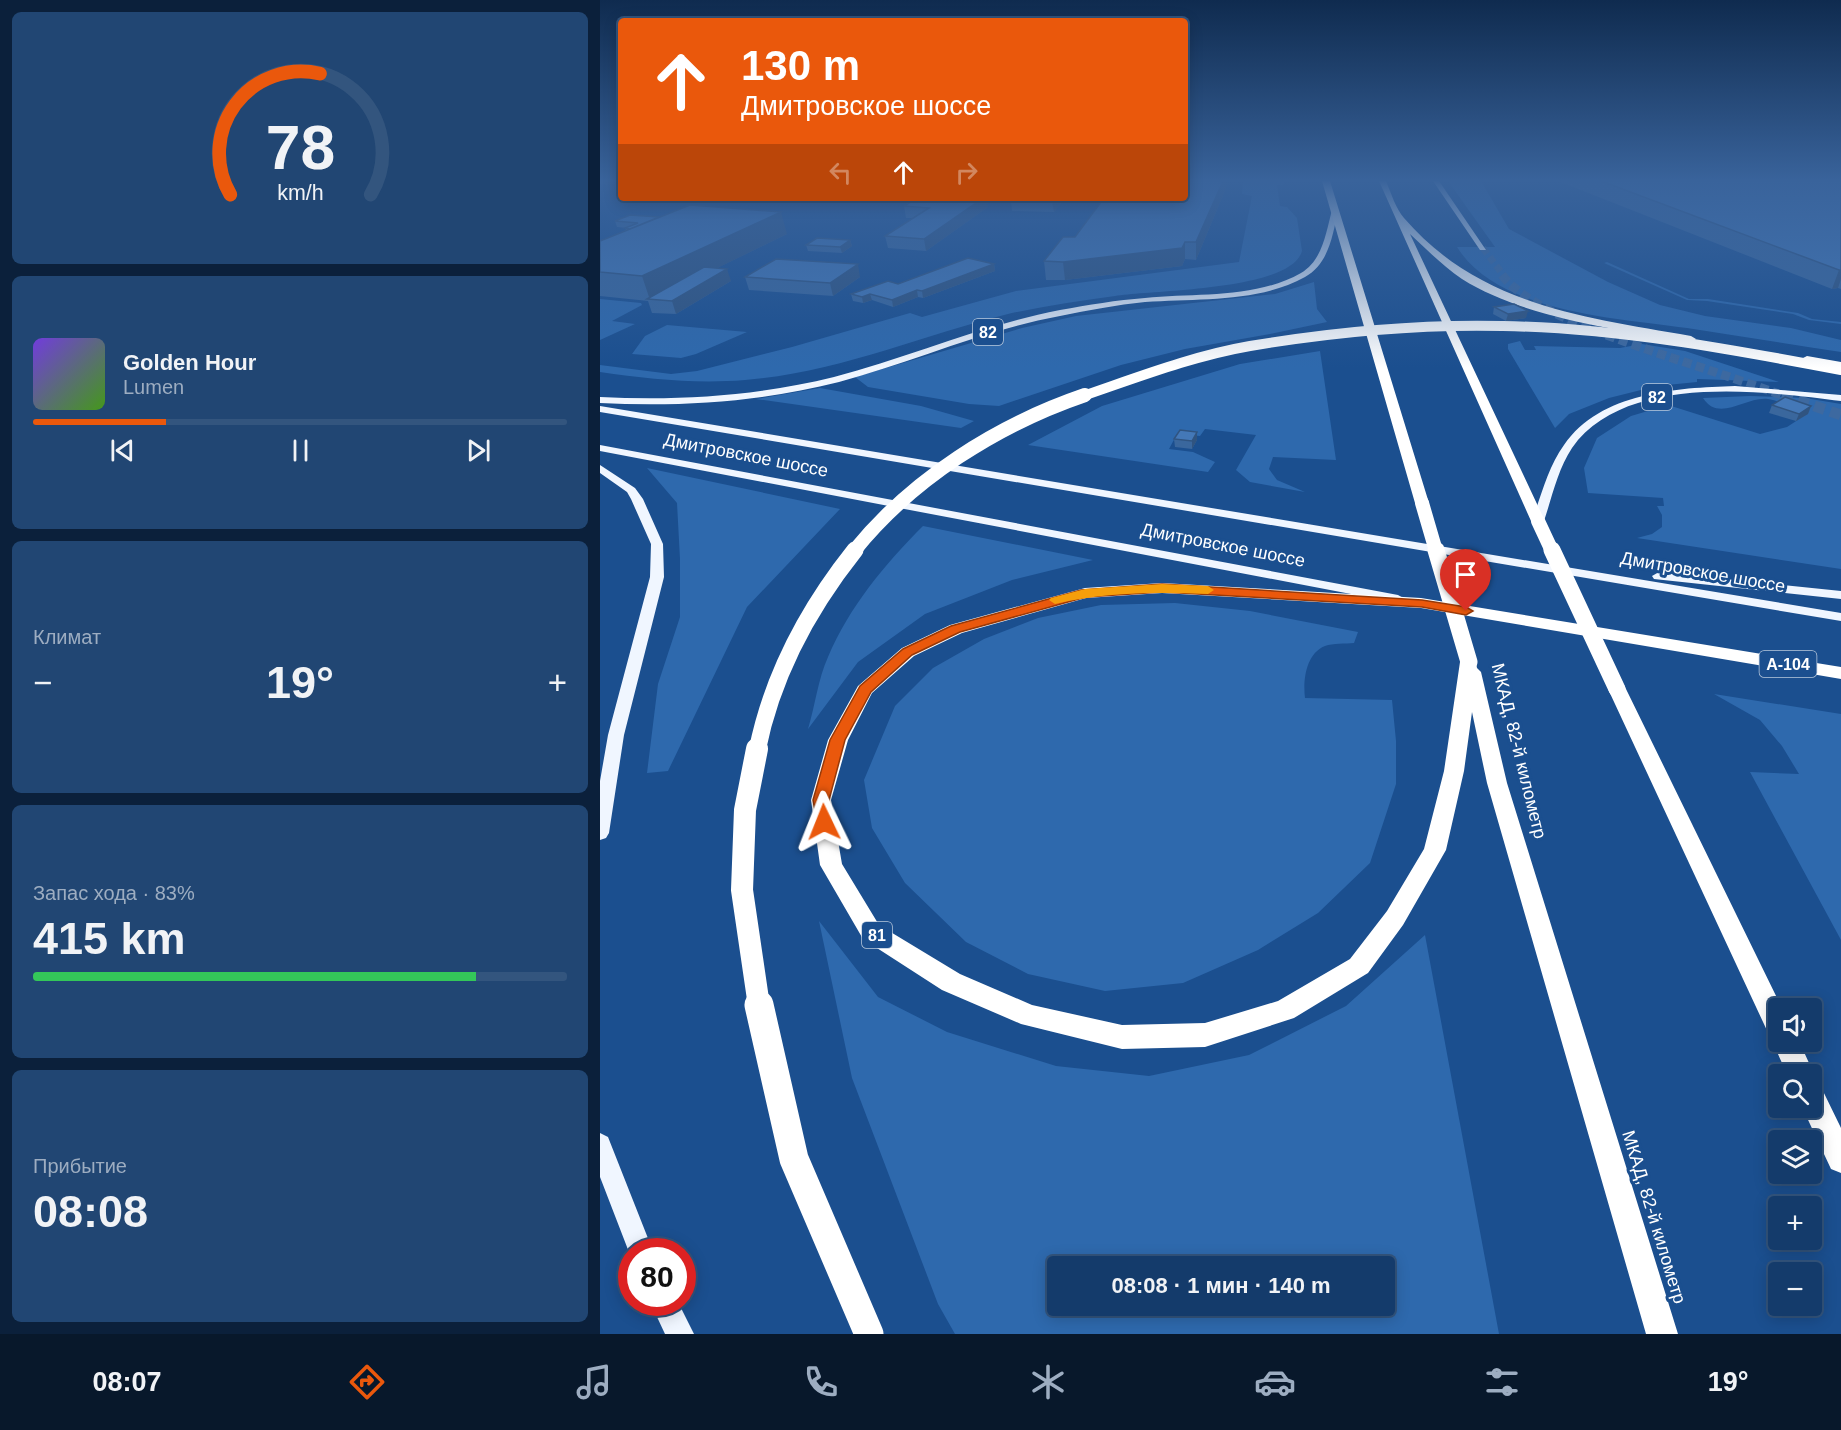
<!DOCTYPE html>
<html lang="ru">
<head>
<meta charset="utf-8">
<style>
  :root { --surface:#143b6b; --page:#214673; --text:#f1f3f6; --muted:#9dadc1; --line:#33557e; --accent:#ea580c }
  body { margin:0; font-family:Arial,sans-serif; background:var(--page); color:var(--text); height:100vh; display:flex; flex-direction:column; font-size:22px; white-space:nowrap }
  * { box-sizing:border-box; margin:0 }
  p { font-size:20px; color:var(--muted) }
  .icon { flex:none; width:33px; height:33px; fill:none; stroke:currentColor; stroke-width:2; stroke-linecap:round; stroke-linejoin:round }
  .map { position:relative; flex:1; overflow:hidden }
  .details { display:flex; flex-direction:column; gap:12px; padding:12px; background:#0b203b; width:600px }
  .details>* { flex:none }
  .guide { position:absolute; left:18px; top:18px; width:570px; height:183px; border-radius:6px; box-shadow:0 3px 15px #0003,0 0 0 2px var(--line); background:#ea580c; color:#fff; overflow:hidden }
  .tools { position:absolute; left:1168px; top:998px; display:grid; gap:12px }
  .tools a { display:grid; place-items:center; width:54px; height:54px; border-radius:6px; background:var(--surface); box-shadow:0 3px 15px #0003,0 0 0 2px var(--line); font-size:30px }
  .speed { position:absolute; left:18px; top:1238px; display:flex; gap:12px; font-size:30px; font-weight:700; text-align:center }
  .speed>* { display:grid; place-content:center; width:78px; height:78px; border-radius:50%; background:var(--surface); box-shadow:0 3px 15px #0003,0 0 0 2px var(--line); line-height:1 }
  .speed .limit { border:9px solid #d22; background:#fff; color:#111 }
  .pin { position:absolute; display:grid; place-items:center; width:51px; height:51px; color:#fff; margin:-62px -26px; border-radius:50% 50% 50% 0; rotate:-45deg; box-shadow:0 0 6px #0007 }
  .pin .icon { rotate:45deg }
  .me { position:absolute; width:66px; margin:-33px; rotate:358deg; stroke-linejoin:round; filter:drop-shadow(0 0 4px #0008) }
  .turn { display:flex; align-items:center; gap:21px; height:126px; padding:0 24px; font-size:27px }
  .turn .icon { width:78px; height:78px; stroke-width:2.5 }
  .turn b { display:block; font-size:42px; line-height:51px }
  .lanes { display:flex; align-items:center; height:57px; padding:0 24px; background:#0003; justify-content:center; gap:30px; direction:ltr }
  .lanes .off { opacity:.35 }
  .big { font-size:45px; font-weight:600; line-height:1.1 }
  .details .card { flex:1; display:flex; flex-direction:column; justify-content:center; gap:9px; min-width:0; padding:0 21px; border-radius:9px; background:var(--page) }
  .details .dial { align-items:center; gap:0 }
  .dial svg { height:156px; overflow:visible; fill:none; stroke:var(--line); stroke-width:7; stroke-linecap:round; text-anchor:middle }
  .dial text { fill:var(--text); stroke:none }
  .song { display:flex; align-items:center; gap:18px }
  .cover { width:72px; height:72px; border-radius:9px; background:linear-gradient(135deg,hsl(260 70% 55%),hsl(100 70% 35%)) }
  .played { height:6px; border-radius:3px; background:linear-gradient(90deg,var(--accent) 25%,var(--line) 25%) }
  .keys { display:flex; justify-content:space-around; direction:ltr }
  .heat { display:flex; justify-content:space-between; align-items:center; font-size:33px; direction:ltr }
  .charge { height:9px; border-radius:4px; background:linear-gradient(90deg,#34c759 83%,var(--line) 0) }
  .trip { position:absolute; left:447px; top:1256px; width:348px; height:60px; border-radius:6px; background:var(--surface); box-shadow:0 3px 15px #0003,0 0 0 2px var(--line); font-weight:600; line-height:60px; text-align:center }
  .tabs { display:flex; height:96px; justify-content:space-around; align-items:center; background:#08182b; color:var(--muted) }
  .tabs .icon { width:42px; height:42px }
  .tabs .current { color:var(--accent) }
  .tabs b { font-size:27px; color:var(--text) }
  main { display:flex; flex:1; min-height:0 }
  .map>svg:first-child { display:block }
  .green { fill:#2e69ad; fill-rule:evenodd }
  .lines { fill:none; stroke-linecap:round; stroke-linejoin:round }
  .primary-tunnel-far2 { stroke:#3d69a0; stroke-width:7; stroke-dasharray:7 4; stroke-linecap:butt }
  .primary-tunnel-far1 { stroke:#3d69a0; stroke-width:9; stroke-dasharray:9 4.5; stroke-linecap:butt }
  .primary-tunnel { stroke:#3d69a0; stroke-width:11; stroke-dasharray:11 6; stroke-linecap:butt }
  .primary { fill:#f0f6ff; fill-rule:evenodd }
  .highway { fill:#fff; fill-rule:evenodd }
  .highway-bridge-far4 { stroke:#fff; stroke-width:10 }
  .highway-bridge-far3 { stroke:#fff; stroke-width:14 }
  .highway-bridge-far2 { stroke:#fff; stroke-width:17 }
  .highway-bridge-far1 { stroke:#fff; stroke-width:22 }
  .highway-bridge { stroke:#fff; stroke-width:29 }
  .wall { fill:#3a679d }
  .shaded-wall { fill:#305480 }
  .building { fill:#4478b7; stroke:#305480; stroke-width:1.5 }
  .route { fill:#ea580c; stroke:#983908; stroke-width:1.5 }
  .slow { fill:#f59e0b }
  .labels { text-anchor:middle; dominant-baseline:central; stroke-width:6; stroke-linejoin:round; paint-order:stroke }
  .shield { fill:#1b4f8f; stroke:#bbcadd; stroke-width:1.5 }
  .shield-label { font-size:16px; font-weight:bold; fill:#fff }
  .street-label { font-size:18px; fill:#fff; stroke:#1b4f8f }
</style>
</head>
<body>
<main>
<section class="details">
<div class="card dial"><svg viewBox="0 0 100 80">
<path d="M14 69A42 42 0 1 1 86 69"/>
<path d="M14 69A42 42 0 0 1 60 7" stroke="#ea580c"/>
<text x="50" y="56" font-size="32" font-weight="700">78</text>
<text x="50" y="72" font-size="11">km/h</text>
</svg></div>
<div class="card">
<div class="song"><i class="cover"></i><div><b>Golden Hour</b><p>Lumen</p></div></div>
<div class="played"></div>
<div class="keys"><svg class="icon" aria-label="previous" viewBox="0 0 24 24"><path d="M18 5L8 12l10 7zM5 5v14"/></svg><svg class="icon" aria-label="pause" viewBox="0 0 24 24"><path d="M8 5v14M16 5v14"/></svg><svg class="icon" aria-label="next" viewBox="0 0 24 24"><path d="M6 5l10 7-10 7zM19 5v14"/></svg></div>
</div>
<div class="card"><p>Климат</p>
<div class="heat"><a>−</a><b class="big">19°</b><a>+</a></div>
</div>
<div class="card"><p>Запас хода · 83%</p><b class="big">415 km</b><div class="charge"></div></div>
<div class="card"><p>Прибытие</p><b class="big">08:08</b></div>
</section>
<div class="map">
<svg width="1241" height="1334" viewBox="0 0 1241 1334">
  <rect width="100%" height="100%" fill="#1b4f8f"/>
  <path class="green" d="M643,181H685L683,185H677L680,206L687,207L697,218L702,251C691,291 552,290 515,296C479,301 443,306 408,314C320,336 236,373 145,380C96,384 48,379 0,372V365L71,374L97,371L192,347L310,313L322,317L416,291L639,262L652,196L642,194Z
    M848,181H881L909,229L1008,282L1060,305L1105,316L1191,328L1241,340V352C1190,344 1138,336 1087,328C1018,318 898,313 857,247H895Z
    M1007,262L1089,299H1108L1198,313L1212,319L1241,322V324L1209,320L1193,314L1107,301L1087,300L1004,263Z
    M714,282L717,309L727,322L670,334L585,349L521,365L399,406L369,404L268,387L255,377L422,328L476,316L675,294Z
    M0,299L41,303L42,305L12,321L35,324L0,340Z
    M67,325L147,332L96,354L81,358L32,354L45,336Z
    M920,341L925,350H936L934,346L1020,348L1042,344L1085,351L1179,382L1097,379V382L1057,386L1009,398L969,414L955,428L908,349V344Z
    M720,351L736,460L673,457L669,469L677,480L705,492L650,482L636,470L656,435L605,429L600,436L577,434L569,449L593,452L615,462L608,472L428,445L502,406L640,364Z
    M220,388L321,406L374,421L361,428L156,399Z
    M1150,396L1205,398L1241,404V569L1037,538L1052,534L1062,527V515L1057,506H1064L1063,498L988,493L984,468L997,438L1031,416L1068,405L1160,434L1187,427L1207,414C1195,409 1181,401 1168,399C1146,396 1119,423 1103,398Z
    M47,468L240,509L147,607L68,771L47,773L58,684L80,617V559L77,503Z
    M323,526L493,560L412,580L325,614L258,662L208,729C215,706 218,679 228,657C250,606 284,565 323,526Z
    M575,603L650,611L758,632L754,643C745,644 733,643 725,646C705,654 703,682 705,698L792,700L796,741V784L770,863L718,913L658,950L583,983L505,991L428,974L366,942L305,883L272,828L264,780L295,706L333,668L384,639L438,618L501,605Z
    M1114,694L1241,714V940L1150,772L1199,774L1182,746L1160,720Z
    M219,921L278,997L347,1032L456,1066L549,1076L649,1055L746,1006L825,935L899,1334H355L338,1304L252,1078ZM458,1266H784V1305H458Z"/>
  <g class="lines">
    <path class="primary-tunnel-far2" d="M883,248L904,276"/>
    <path class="primary-tunnel-far1" d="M902,275C931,313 1024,341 1069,357C1109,370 1148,383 1187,397"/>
    <path class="primary-tunnel" d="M1182,395L1241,415"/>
    <path class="primary" d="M833,181H839L886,250H880Z
      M735,208L738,210C733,234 729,264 705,277C658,303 598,298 545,302C517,305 488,310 460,316C384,330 313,362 239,382C160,402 81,407 0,403V397C79,401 157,396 234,377C310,357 383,325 460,310C488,305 517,300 545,298C596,293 655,299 701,273C723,260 726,232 732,210Z
      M1135,386L1241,395V401C1162,391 1025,373 972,448C958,469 952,497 944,521L938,525L932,521C941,496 948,467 964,445C1001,392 1076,388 1135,386Z
      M0,406L1241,613V621L0,412Z
      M0,445L798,595L805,599L798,603L0,451Z
      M0,465L35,488L43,499L63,544L64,577L24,735L9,833L6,838L0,840V781L8,735L50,577L51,544L31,499L27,492L0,473Z
      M1059,572L1241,591V599L1054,579L1052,576Z
      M0,1133L8,1137L53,1251H32V1260L0,1177Z
      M50,1302H78L94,1334H65Z"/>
    <path class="highway" d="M722,181H730L829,503L827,506L822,507L815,503Z
      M779,181H786C791,193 796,209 804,218C880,306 984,317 1091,336L1096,339L1091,342C1018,329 926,319 862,279C843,266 827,250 810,234L945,521L943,524L938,525L931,521Z
      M1207,356L1241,362V368L1203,361L1201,359Z
      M562,583L821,598L1241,667V679L821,608L562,593L486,598L362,633L314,656L272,693L248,740L231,800L242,864L279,925L360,974L432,1005L522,1025L605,1023L678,1001L750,959L787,911L824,849L844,771L860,662L863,658H875L877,668L881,672L907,783L1078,1334H1046L887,783L872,712L864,771L846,850L803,925L768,973L694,1018L605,1047L522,1049L421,1024L342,990L263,939L220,865L211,800L228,740L258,686L302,648L350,625L485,588Z
      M1017,683L1024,685L1026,689L1182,1008H1179V1041H1199L1214,1074L1212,1080V1074H1187L1172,1041L1173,1039L1170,1037L1008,689L1010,685Z
      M1212,1085L1222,1089L1241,1128V1173L1231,1169L1202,1107H1212Z"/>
    <path class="highway-bridge-far4" d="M480,397C536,378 592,356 650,346C733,332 819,324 903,326C1017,328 1130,349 1241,370"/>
    <path class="highway-bridge-far3" d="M822,503L836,551
      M938,521L952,551
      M254,551C312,479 397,425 485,395"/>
    <path class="highway-bridge-far2" d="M836,550L869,662
      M952,550L1017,689
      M157,751C172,676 208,609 255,550"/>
    <path class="highway-bridge-far1" d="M157,749L145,810L142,890L159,1006"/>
    <path class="highway-bridge" d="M159,1005L194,1159L269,1334"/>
  </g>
  <path class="wall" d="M0,181H17L18,183L7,185L0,184Z
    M585,181H629L596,260L585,259L582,266L465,280H446L444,261L475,237Z
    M958,181H1241V289L1238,288L1232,289Z
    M413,198H465L454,212L412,211L411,200Z
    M304,206L388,207L326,251L288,248L285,236L313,218H306Z
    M15,221L187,234L117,268L131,281L76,314L52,313L48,301L0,296V241L26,230L25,228H27L17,227Z
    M250,240L252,246L242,253L208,251L206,245Z
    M394,264L395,271L323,298L318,297L293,307L272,300L263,303L253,301L251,294Z
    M145,277H260L233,296L149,290Z
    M894,307L926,318L906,321L893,314Z
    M1172,405L1211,406L1208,414L1196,421L1169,413Z
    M574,439L597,440L592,449L575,447Z"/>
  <path class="shaded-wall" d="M6,181H17L18,183L7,185Z
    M623,181H629L596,260V242Z
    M383,198H387L388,207L326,251L324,239Z
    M455,198H465L454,212L452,201Z
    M181,212L187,234L52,300H50L42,276Z
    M250,240L252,246L242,253L240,247Z
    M585,242V259L582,266L465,280L463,262Z
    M258,264L260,277L233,296L230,283Z
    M394,264L395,271L323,298L322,291Z
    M127,269L131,281L76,314L72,301Z
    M1239,270H1241V279L1238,288L1232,289Z
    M317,290L318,297L293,307L292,300Z
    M270,294L272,300L263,303L262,297Z
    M928,311L926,318L906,321L908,314Z
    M1211,406L1208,414L1196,421L1199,414Z
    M597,432V440L592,449V441Z"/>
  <path class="building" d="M585,181H623L596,242H585L582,248L463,262L444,261L463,237H475L504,198H585Z
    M1001,181H1241V270H1239Z
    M317,198H383L324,239L285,236L329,208L304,206Z
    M413,198H455L452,201L411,200Z
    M90,205L181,212L42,276L0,272V241Z
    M30,215L59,217L30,229L25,228L38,223L15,221Z
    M217,238L250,240L240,247L206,245Z
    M368,258L394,264L322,291L317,290L292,300L270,294L262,297L251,294L288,281L298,284Z
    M176,259L258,264L230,283L145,277Z
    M104,267L127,269L72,301L47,299Z
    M914,304L928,311L908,314L894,307Z
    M1185,397L1211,406L1199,414L1172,405Z
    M580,430L597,432L592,441L574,439Z"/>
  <linearGradient id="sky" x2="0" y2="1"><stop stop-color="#0f2b4f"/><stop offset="0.49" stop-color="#39639b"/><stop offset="1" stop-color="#39639b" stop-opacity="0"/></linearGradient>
  <rect width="1241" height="368" fill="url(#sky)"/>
  <path class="route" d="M562,584L822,600L866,607L873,611L866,615L822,607L562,592L486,597L360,632L312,655L271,692L245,740L229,800L232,822L230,826H218L213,800L230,740L260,686L303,649L351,626L481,590Z"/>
  <path class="slow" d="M562,584L608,586L614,590L608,594C556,592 505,592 455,604L449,600L451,598L485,589Z"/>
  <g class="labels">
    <g class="shield">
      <rect x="373" y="319" width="30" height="26" rx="4.5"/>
      <rect x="1042" y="384" width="30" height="26" rx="4.5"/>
      <rect x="1159.5" y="651" width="57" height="26" rx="4.5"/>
      <rect x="262" y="922" width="30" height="26" rx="4.5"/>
    </g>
    <g class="shield-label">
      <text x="388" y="332">82</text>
      <text x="1057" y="397">82</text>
      <text x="1188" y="664">А-104</text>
      <text x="277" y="935">81</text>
    </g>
    <g class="street-label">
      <text transform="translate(146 455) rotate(11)">Дмитровское шоссе</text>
      <text transform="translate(623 545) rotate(11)">Дмитровское шоссе</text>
      <text transform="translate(1103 572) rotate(10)">Дмитровское шоссе</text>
      <text transform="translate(919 751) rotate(76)">МКАД, 82-й километр</text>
      <text transform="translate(1054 1217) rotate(73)">МКАД, 82-й километр</text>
    </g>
  </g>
</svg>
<div class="tools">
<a><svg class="icon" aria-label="sound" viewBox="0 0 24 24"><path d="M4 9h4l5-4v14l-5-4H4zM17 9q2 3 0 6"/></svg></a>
<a><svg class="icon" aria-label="search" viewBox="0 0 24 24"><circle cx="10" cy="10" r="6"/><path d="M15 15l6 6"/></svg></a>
<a><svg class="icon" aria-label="layers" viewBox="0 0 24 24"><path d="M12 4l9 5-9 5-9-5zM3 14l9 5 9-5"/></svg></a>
<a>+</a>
<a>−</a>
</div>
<div class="speed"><div class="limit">80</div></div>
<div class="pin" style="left:866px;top:611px;background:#d93025"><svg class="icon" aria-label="arrive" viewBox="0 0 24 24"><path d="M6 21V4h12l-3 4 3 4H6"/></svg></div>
<svg class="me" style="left:224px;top:822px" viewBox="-20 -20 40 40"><path d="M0-17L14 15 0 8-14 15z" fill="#ea580c" stroke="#fff" stroke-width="4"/></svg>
<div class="trip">08:08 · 1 мин · 140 m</div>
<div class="guide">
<div class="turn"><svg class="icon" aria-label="ahead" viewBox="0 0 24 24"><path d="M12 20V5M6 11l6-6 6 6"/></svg><div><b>130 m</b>Дмитровское шоссе</div></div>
<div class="lanes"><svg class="icon off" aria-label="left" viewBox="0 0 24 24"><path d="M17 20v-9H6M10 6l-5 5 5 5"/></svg><svg class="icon" aria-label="ahead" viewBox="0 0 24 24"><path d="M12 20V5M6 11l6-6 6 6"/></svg><svg class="icon off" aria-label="right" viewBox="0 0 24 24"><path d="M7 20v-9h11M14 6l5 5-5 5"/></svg></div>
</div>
</div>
</main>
<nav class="tabs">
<b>08:07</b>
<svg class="icon current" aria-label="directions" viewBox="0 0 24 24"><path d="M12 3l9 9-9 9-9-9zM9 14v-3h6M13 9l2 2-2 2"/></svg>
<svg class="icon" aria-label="music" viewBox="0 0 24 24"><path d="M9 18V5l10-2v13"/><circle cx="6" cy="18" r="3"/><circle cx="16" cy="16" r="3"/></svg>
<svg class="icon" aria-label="phone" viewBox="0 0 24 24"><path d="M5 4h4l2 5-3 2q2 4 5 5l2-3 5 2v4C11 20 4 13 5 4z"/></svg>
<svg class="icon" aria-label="climate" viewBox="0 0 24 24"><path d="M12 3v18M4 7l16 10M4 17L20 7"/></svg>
<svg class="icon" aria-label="car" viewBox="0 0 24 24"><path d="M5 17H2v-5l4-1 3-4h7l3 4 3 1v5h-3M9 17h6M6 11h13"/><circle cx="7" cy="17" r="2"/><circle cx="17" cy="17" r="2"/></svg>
<svg class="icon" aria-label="filters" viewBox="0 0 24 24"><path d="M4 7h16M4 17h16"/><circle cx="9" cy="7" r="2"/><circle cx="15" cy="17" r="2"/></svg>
<b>19°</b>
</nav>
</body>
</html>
